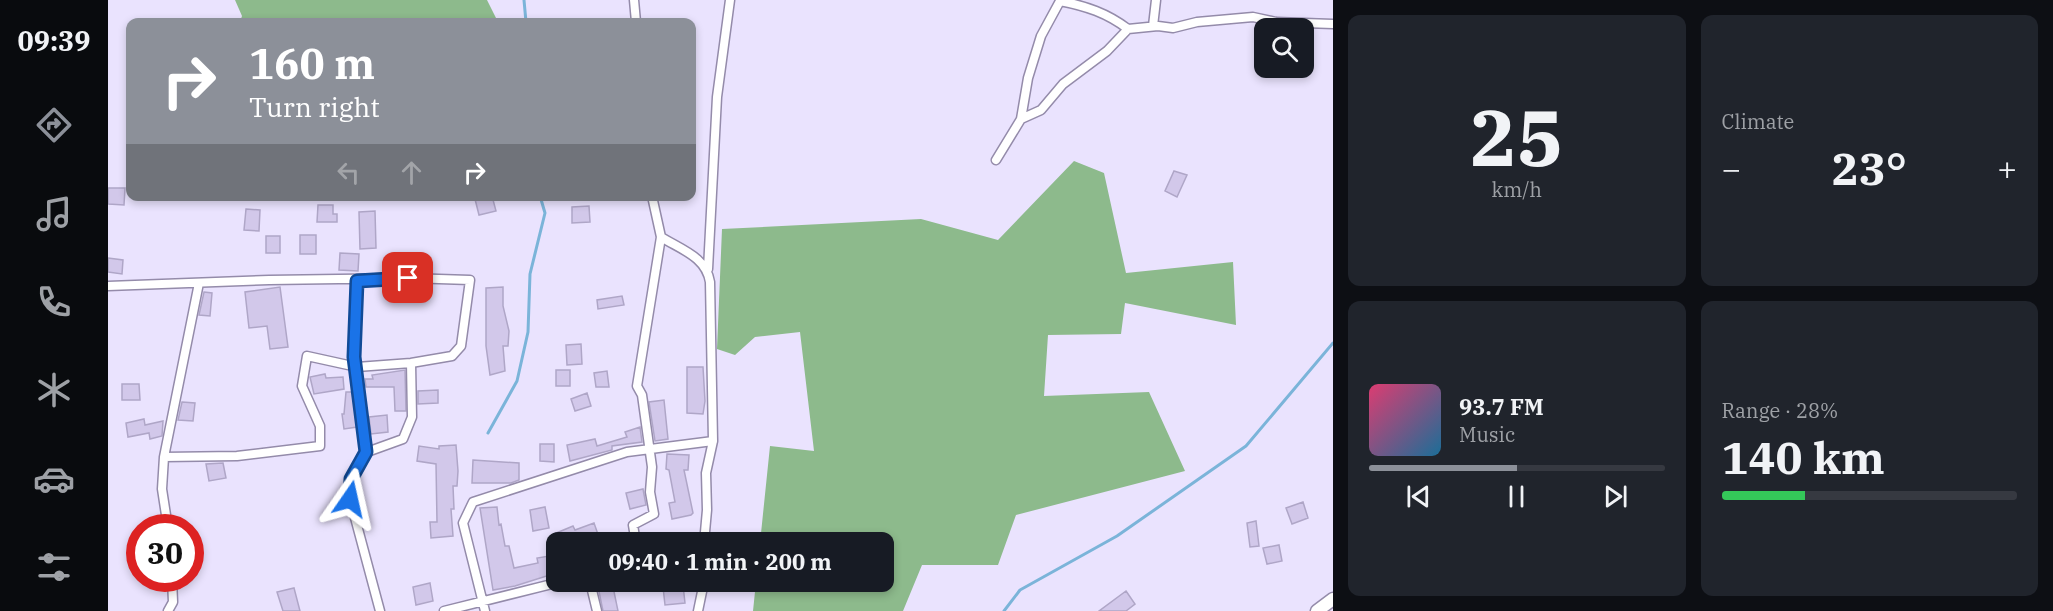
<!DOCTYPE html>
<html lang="en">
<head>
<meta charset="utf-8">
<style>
  :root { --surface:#171b24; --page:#20242c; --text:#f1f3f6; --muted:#9ea1a6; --line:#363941; --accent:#8c9099 }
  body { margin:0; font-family:"IBM Plex Serif",serif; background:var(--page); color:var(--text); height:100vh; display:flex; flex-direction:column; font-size:22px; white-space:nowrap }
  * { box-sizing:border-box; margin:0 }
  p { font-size:20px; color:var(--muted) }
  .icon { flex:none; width:33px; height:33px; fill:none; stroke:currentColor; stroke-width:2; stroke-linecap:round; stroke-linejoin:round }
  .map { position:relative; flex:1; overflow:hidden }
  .sheet { display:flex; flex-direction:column; gap:15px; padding:15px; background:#0d0f14; width:720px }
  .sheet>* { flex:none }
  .banner { position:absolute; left:18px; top:18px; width:570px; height:183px; border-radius:12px; box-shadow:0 3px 9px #0003; background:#8c9099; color:#fff; overflow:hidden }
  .controls { position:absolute; left:1146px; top:18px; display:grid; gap:12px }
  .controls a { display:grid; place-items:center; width:60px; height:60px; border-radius:12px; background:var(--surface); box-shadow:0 3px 9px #0003; font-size:30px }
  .speed { position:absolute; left:18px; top:514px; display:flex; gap:12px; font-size:30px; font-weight:700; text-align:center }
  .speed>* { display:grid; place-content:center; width:78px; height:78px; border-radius:50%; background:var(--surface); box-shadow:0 3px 9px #0003; line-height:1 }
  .speed .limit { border:9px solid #d22; background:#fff; color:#111 }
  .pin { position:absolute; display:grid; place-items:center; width:51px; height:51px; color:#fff; margin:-26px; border-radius:12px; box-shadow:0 3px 9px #0006 }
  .me { position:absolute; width:66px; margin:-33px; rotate:11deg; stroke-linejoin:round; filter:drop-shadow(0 0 4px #0008) }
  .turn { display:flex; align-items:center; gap:21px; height:126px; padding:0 24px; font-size:27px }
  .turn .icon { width:78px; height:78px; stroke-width:2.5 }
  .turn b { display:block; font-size:42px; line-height:51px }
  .lanes { display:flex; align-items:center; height:57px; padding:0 24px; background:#0003; justify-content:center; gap:30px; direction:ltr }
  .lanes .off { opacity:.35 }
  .big { font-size:45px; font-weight:800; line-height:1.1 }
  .sheet .tile { flex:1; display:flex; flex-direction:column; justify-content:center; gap:9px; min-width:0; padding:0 21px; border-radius:12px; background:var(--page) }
  .sheet .dial { align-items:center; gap:0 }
  .dial b { font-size:78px; line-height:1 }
  .song { display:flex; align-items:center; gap:18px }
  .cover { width:72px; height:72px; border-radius:9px; background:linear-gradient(135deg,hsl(340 70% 55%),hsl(200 70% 35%)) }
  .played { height:6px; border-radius:3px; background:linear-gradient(90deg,var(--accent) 50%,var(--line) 50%) }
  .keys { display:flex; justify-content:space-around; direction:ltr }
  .heat { display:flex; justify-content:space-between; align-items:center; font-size:33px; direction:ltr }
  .charge { height:9px; border-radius:4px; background:linear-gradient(90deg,#34c759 28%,var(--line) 0) }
  .sheet .tiles { flex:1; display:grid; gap:15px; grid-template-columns:repeat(2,1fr) }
  .trip { position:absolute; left:438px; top:532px; width:348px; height:60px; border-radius:12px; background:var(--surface); box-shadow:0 3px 9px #0003; font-weight:800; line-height:60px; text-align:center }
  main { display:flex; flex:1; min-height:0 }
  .tab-bar { display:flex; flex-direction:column; width:108px; justify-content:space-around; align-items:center; background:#090b0e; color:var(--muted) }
  .tab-bar .icon { width:42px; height:42px }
  .tab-bar .selected { color:var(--accent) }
  .tab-bar b { font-size:27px; color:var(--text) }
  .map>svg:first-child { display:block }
  .forest { fill:#8dba8c }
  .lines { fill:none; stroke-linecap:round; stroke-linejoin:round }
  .stream { stroke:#7bb4d9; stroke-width:3 }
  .building { fill:#d2c8ea; stroke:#afa6c7; stroke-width:1.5 }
  .minor-casing { stroke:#948baa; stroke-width:11 }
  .secondary-casing { stroke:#948baa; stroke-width:15 }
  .minor { stroke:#fff; stroke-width:8 }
  .secondary { stroke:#fff; stroke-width:12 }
  .route-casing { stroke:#114b97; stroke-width:15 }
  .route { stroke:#1a73e8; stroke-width:10 }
</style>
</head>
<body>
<main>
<nav class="tab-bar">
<b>09:39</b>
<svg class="icon selected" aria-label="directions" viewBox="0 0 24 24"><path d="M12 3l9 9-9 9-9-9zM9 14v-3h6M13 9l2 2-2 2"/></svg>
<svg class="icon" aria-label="music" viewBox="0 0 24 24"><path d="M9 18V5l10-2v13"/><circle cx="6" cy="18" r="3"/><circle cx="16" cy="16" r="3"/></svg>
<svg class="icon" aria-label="phone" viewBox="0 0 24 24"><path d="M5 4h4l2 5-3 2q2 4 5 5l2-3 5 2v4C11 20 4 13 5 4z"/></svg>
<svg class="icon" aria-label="climate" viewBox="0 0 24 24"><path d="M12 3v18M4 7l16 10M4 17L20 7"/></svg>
<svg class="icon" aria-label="car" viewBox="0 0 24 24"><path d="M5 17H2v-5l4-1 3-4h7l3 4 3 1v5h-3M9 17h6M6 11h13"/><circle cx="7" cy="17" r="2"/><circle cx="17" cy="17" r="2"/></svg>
<svg class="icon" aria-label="filters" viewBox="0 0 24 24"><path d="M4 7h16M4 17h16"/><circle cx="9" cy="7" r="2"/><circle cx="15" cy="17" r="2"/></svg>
</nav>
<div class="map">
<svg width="1225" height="611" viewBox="0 0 1225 611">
  <rect width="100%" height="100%" fill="#eae3fe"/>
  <path class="forest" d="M127,0H379L390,22H132L134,16Z
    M966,161L996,173L1018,273L1125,262L1128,325L1017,303L1013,334L940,335L936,396L1041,392L1077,471L908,515L890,565H814L795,611H645L648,582H776V543H652L662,446L706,451L692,332L647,337L627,355L609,349L614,229L813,219L890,240Z"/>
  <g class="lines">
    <path class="stream" d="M416,0L418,22
      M380,433L409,381L420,332L422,274L437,213L432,196
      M896,611L912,590L1009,536L1138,446L1225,343"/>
  </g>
  <path class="building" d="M1066,171L1079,175L1069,197L1057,191Z
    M0,188H17L16,205L0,204Z
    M384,196L388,211L371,215L367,199Z
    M210,205H225V214H229V222H209Z
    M481,206L482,222L464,223V207Z
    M138,209L152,210L151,231L136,230Z
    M267,211L268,248L252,249L251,212Z
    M192,235H208V254H192Z
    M158,236H172V253H158Z
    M232,253L251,254L250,271L231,270Z
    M0,258L15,260L14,274L0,272Z
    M172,287L180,347L162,349L159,326L141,328L137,292Z
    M395,287V306L401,331L400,346H395L397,371L382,375L378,346V288Z
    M96,292L104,293L102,316L91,315Z
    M514,296L516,305L490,309L489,300Z
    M473,344L474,364L459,365L458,345Z
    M579,367H595L597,401L595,414L579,413Z
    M297,370L298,411H287L286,387H258L257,379H265L264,375Z
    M448,370H462V386H448Z
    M499,371L501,387H488L486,373Z
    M217,374L218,378L235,377L236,389L206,394L202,377Z
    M14,384H31L32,400H14Z
    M330,390V403L310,404V391Z
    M238,392H244L249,427L236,429L234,414H236Z
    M479,393L483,406L467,411L463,399Z
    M556,400L560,439L547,441L541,402Z
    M74,402L87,403L85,421L70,420Z
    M279,415L280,432L263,434L261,417Z
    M36,419L37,425L55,421L54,436L42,439L41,433L20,437L18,423Z
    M532,427L534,442L504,446V450L462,461L459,445L487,439L489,446L519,437L517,432Z
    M432,444H446V462L432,461Z
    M348,445L350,471L349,486H345L346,509H343L345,536L323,538L322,522H329L328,464L309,461L311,446L331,449V446Z
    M559,454L581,455L580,470H576L585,513L583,515L564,519L561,503L567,502L561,470L558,469Z
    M365,460L411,463V480L403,483H364Z
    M115,463L118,478L101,481L98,464Z
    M535,489L538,505L522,509L518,493Z
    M1195,502L1200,518L1184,524L1178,508Z
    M389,507L391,525L393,524L397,546H401L406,568L430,563L429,558L441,556L445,574L407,586L385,590L372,508Z
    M437,507L441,528L425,531L422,510Z
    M1148,521L1151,546L1142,547L1139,523Z
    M486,523L493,543H474L472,539L463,543H450L446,534L465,526L467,530Z
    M1171,545L1174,561L1159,564L1155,548Z
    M489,582H504L510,611H495Z
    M322,583L325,601L308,605L305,587Z
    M575,585L577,603L557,605L555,587Z
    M186,588L192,611H175L169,592Z
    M1018,591L1027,604L1018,611H991Z"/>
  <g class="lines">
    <defs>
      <path id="minor" d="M526,0L528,22
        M1045,26L1048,0
        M913,119L933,110L955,84L999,51L1020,29L1050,26L1065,28L1089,22L1145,17L1168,22L1225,24
        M888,160L913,119L920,78L933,36L952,1C978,6 999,13 1020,29
        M553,237C574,250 598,257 602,282L605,441L598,473L599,510L596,543
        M600,269L609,97L622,0
        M249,281L246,357L259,452L243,479L242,499L272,611
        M0,286L161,280L300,278L362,280L353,346L344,356L303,363L249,367L199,356L194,386L212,426V446L129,456L56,457
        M259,452L295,439L304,417L303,363
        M60,528L54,489L56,457L91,283
        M528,543L525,525L546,514L542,492L544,467L534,395L529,386L553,237L544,196
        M482,582L489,611
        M60,611L65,602L64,579
        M336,611L452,582
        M377,611L355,523L365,502L519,452L605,441
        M590,611L596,582"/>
      <path id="secondary" d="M1209,611L1225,599"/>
    </defs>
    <use href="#minor" class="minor-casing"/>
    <use href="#secondary" class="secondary-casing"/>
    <use href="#minor" class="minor"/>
    <use href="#secondary" class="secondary"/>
  </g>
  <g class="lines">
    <defs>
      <path id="route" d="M242,499L243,479L258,452L246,357L249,281L300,278"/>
    </defs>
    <use href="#route" class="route-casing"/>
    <use href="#route" class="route"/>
  </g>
</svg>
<div class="controls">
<a><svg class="icon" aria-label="search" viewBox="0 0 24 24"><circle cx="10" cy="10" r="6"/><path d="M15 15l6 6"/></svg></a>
</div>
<div class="speed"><div class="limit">30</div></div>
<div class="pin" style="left:300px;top:278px;background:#d93025"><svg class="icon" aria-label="arrive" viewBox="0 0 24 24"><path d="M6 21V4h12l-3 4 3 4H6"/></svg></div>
<svg class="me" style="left:242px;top:499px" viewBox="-20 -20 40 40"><path d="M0-17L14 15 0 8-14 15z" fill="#1a73e8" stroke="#fff" stroke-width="4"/></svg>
<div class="trip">09:40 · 1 min · 200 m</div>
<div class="banner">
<div class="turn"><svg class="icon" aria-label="right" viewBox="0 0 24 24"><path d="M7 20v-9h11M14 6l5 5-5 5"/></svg><div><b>160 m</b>Turn right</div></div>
<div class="lanes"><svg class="icon off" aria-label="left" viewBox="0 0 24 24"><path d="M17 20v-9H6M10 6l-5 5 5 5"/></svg><svg class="icon off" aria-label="ahead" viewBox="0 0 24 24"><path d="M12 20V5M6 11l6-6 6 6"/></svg><svg class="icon" aria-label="right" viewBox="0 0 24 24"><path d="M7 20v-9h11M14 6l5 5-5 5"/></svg></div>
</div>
</div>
<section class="sheet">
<div class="tiles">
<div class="tile dial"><b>25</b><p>km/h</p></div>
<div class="tile"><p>Climate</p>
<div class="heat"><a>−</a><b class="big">23°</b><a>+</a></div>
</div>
<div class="tile">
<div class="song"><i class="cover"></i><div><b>93.7 FM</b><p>Music</p></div></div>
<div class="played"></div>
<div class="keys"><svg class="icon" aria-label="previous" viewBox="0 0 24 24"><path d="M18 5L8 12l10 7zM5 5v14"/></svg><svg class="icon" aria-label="pause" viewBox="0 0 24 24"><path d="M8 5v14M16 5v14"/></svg><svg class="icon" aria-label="next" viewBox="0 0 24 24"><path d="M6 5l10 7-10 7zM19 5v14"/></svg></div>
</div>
<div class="tile"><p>Range · 28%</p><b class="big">140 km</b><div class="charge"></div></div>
</div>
</section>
</main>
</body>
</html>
